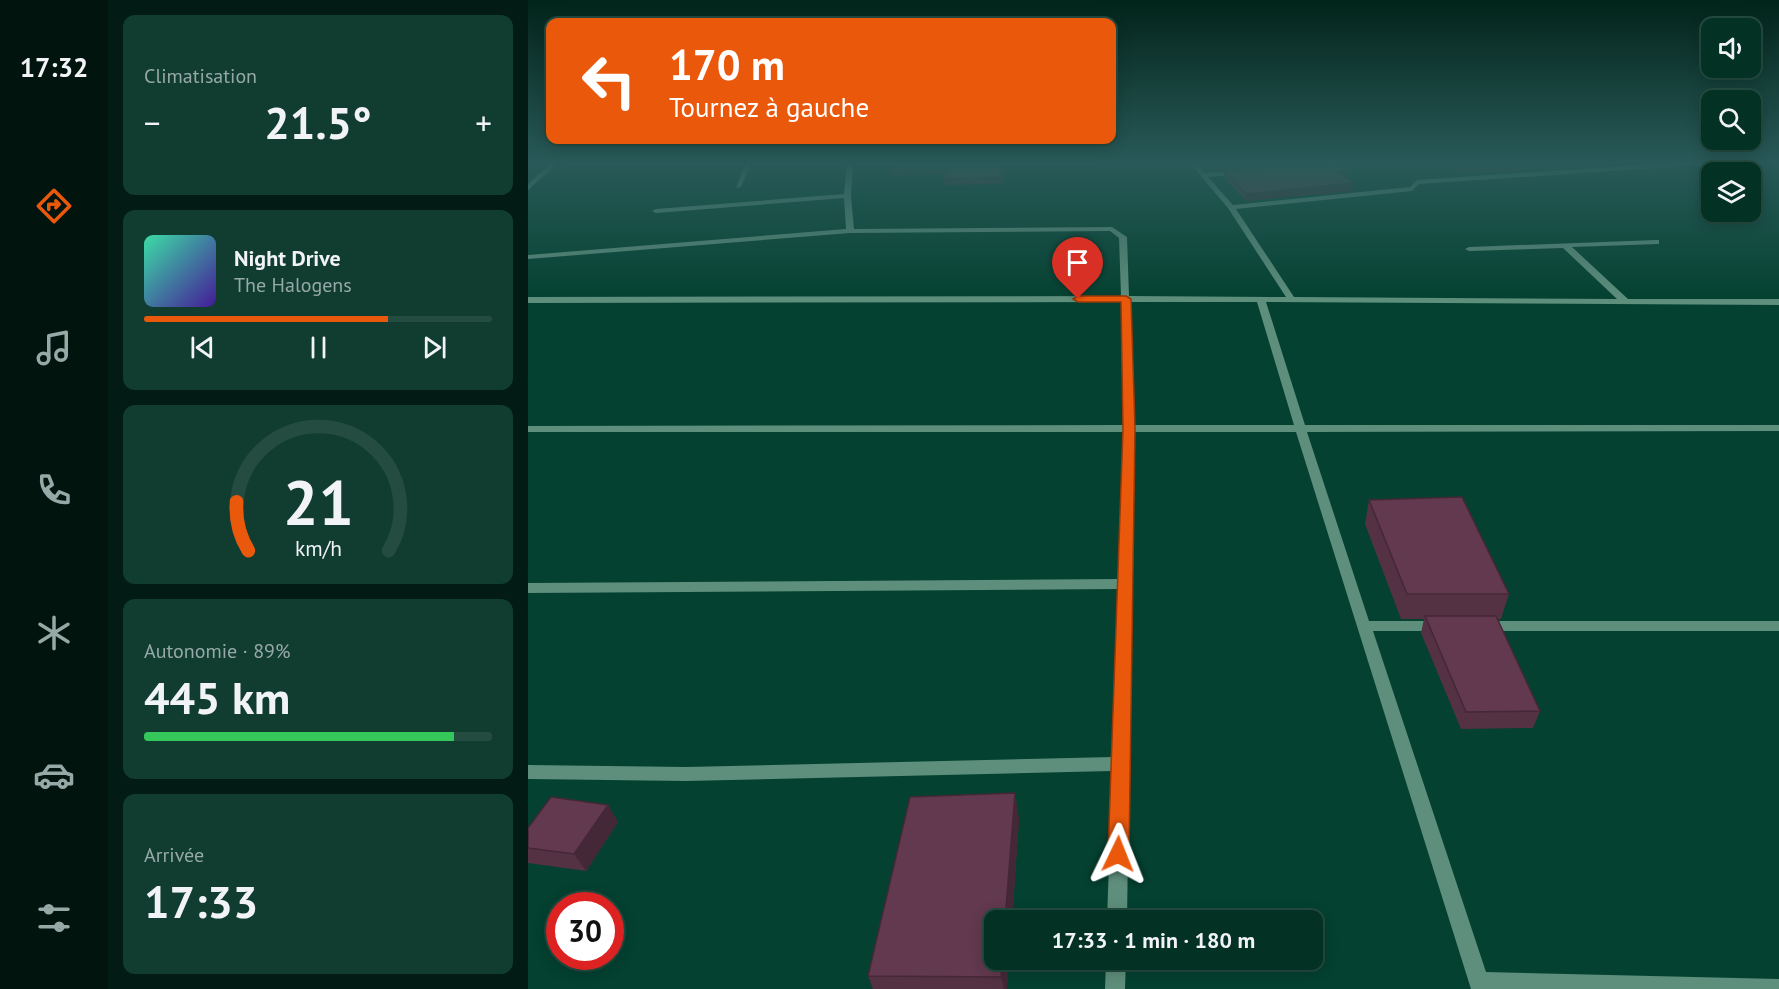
<!DOCTYPE html>
<html lang="fr">
<head>
<meta charset="utf-8">
<style>
  :root { --surface:#033124; --page:#113d31; --text:#f1f3f6; --muted:#97a9a6; --line:#244c41; --accent:#ea580c }
  body { margin:0; font-family:"PT Sans",sans-serif; background:var(--page); color:var(--text); height:100vh; display:flex; flex-direction:column; font-size:22px; white-space:nowrap }
  * { box-sizing:border-box; margin:0 }
  p { font-size:20px; color:var(--muted) }
  .icon { flex:none; width:33px; height:33px; fill:none; stroke:currentColor; stroke-width:2; stroke-linecap:round; stroke-linejoin:round }
  .map { position:relative; flex:1; overflow:hidden }
  .details { display:flex; flex-direction:column; gap:15px; padding:15px; background:#021b14; width:420px }
  .details>* { flex:none }
  .banner { position:absolute; left:18px; top:18px; width:570px; height:126px; border-radius:12px; box-shadow:0 3px 15px #0003,0 0 0 2px var(--line); background:#ea580c; color:#fff; overflow:hidden }
  .fabs { position:absolute; left:1173px; top:18px; display:grid; gap:12px }
  .fabs a { display:grid; place-items:center; width:60px; height:60px; border-radius:12px; background:var(--surface); box-shadow:0 3px 15px #0003,0 0 0 2px var(--line); font-size:30px }
  .speed { position:absolute; left:18px; top:892px; display:flex; gap:12px; font-size:30px; font-weight:700; text-align:center }
  .speed>* { display:grid; place-content:center; width:78px; height:78px; border-radius:50%; background:var(--surface); box-shadow:0 3px 15px #0003,0 0 0 2px var(--line); line-height:1 }
  .speed .limit { border:9px solid #d22; background:#fff; color:#111 }
  .pin { position:absolute; display:grid; place-items:center; width:51px; height:51px; color:#fff; margin:-62px -26px; border-radius:50% 50% 50% 0; rotate:-45deg; box-shadow:0 0 6px #0007 }
  .pin .icon { rotate:45deg }
  .me { position:absolute; width:66px; margin:-33px; rotate:2deg; stroke-linejoin:round; filter:drop-shadow(0 0 4px #0008) }
  .turn { display:flex; align-items:center; gap:21px; height:126px; padding:0 24px; font-size:27px }
  .turn .icon { width:78px; height:78px; stroke-width:2.5 }
  .turn b { display:block; font-size:42px; line-height:51px }
  .big { font-size:45px; font-weight:800; line-height:1.1 }
  .details .widget { flex:1; display:flex; flex-direction:column; justify-content:center; gap:9px; min-width:0; padding:0 21px; border-radius:12px; background:var(--page) }
  .details .dial { align-items:center; gap:0 }
  .dial svg { height:156px; overflow:visible; fill:none; stroke:var(--line); stroke-width:7; stroke-linecap:round; text-anchor:middle }
  .dial text { fill:var(--text); stroke:none }
  .song { display:flex; align-items:center; gap:18px }
  .cover { width:72px; height:72px; border-radius:9px; background:linear-gradient(135deg,hsl(160 70% 55%),hsl(260 70% 35%)) }
  .played { height:6px; border-radius:3px; background:linear-gradient(90deg,var(--accent) 70%,var(--line) 70%) }
  .keys { display:flex; justify-content:space-around; direction:ltr }
  .heat { display:flex; justify-content:space-between; align-items:center; font-size:33px; direction:ltr }
  .charge { height:9px; border-radius:4px; background:linear-gradient(90deg,#34c759 89%,var(--line) 0) }
  .trip { position:absolute; left:456px; top:910px; width:339px; height:60px; border-radius:12px; background:var(--surface); box-shadow:0 3px 15px #0003,0 0 0 2px var(--line); font-weight:800; line-height:60px; text-align:center }
  main { display:flex; flex:1; min-height:0 }
  .dock { display:flex; flex-direction:column; width:108px; justify-content:space-around; align-items:center; background:#01140e; color:var(--muted) }
  .dock .icon { width:42px; height:42px }
  .dock .current { color:var(--accent) }
  .dock b { font-size:27px; color:var(--text) }
  .map>svg:first-child { display:block }
  .lines { fill:none; stroke-linecap:round; stroke-linejoin:round }
  .minor { fill:#5e8e7c; fill-rule:evenodd }
  .wall { fill:#543143 }
  .shaded-wall { fill:#452837 }
  .building { fill:#62394e; stroke:#452837; stroke-width:1.5 }
  .route { fill:#ea580c; stroke:#983908; stroke-width:1.5 }
</style>
</head>
<body>
<main>
<nav class="dock">
<b>17:32</b>
<svg class="icon current" aria-label="directions" viewBox="0 0 24 24"><path d="M12 3l9 9-9 9-9-9zM9 14v-3h6M13 9l2 2-2 2"/></svg>
<svg class="icon" aria-label="music" viewBox="0 0 24 24"><path d="M9 18V5l10-2v13"/><circle cx="6" cy="18" r="3"/><circle cx="16" cy="16" r="3"/></svg>
<svg class="icon" aria-label="phone" viewBox="0 0 24 24"><path d="M5 4h4l2 5-3 2q2 4 5 5l2-3 5 2v4C11 20 4 13 5 4z"/></svg>
<svg class="icon" aria-label="climate" viewBox="0 0 24 24"><path d="M12 3v18M4 7l16 10M4 17L20 7"/></svg>
<svg class="icon" aria-label="car" viewBox="0 0 24 24"><path d="M5 17H2v-5l4-1 3-4h7l3 4 3 1v5h-3M9 17h6M6 11h13"/><circle cx="7" cy="17" r="2"/><circle cx="17" cy="17" r="2"/></svg>
<svg class="icon" aria-label="filters" viewBox="0 0 24 24"><path d="M4 7h16M4 17h16"/><circle cx="9" cy="7" r="2"/><circle cx="15" cy="17" r="2"/></svg>
</nav>
<section class="details">
<div class="widget"><p>Climatisation</p>
<div class="heat"><a>−</a><b class="big">21.5°</b><a>+</a></div>
</div>
<div class="widget">
<div class="song"><i class="cover"></i><div><b>Night Drive</b><p>The Halogens</p></div></div>
<div class="played"></div>
<div class="keys"><svg class="icon" aria-label="previous" viewBox="0 0 24 24"><path d="M18 5L8 12l10 7zM5 5v14"/></svg><svg class="icon" aria-label="pause" viewBox="0 0 24 24"><path d="M8 5v14M16 5v14"/></svg><svg class="icon" aria-label="next" viewBox="0 0 24 24"><path d="M6 5l10 7-10 7zM19 5v14"/></svg></div>
</div>
<div class="widget dial"><svg viewBox="0 0 100 80">
<path d="M14 69A42 42 0 1 1 86 69"/>
<path d="M14 69A42 42 0 0 1 8 44" stroke="#ea580c"/>
<text x="50" y="56" font-size="32" font-weight="700">21</text>
<text x="50" y="72" font-size="11">km/h</text>
</svg></div>
<div class="widget"><p>Autonomie · 89%</p><b class="big">445 km</b><div class="charge"></div></div>
<div class="widget"><p>Arrivée</p><b class="big">17:33</b></div>
</section>
<div class="map">
<svg width="1251" height="989" viewBox="0 0 1251 989">
  <rect width="100%" height="100%" fill="#044130"/>
  <g class="lines">
    <path class="minor" d="M24,162H31L0,190V184Z
      M218,162H224L213,187L208,188Z
      M319,162H325L323,196L326,229L584,227L599,237L601,296L758,297L700,208L661,162H668L677,173L713,171L714,172L711,174L680,177L705,205L882,187L889,180L1154,162H1189L1186,164L891,184L884,191L708,209L766,297L1089,299L1035,248L941,251L937,249L941,247L1128,240H1131V244L1044,247L1100,299H1251V305L738,302L777,425H1251V431L779,432L841,621H909L914,622L916,626L914,630L909,631H845L958,972L1251,979V989H943L768,432H606L599,921H579L584,771L158,781L0,779V765L158,767L585,757L590,589L0,593V583L591,579L595,432H0V426L595,425L593,302L0,303V297L593,296L591,238L582,231L322,233L0,259V255L318,229L316,198L128,213L124,211L128,209L316,194ZM601,302H729L766,425H606Z
      M956,621H1251V631H956L951,630L949,626L951,622Z
      M578,960H598L597,989H577Z"/>
  </g>
  <path class="wall" d="M478,162L479,173H476V184L417,185L416,179L418,174L363,176L362,170Z
    M681,162H784L688,170Z
    M919,162H1113L934,174Z
    M696,171L818,177L825,183L824,191L718,201L696,178Z
    M841,500L981,594L973,619H969L1012,711L1005,728L933,729L893,633L896,619H873L837,524Z
    M80,805L90,822L58,871L0,863V828Z
    M491,818L484,921H466L479,989H345L340,976Z"/>
  <path class="shaded-wall" d="M689,162H784L688,170Z
    M819,170L818,177L810,171Z
    M825,183L824,191L718,201L719,194Z
    M487,793L491,818L484,921H477Z
    M80,805L90,822L58,871L46,854Z
    M474,960H481L479,989H476L473,977Z"/>
  <path class="building" d="M365,162H478V167H475L476,178L416,179L420,168L362,170Z
    M802,162H811L819,170L810,171L825,183L719,194L696,171Z
    M932,162H985L936,165Z
    M934,497L981,594H879L841,500Z
    M897,616H968L1012,711L938,712Z
    M487,793L477,921H466V960H474L473,977L340,976L382,797Z
    M23,797L80,805L46,854L0,848V828Z"/>
  <linearGradient id="sky" x2="0" y2="1"><stop stop-color="#02241a"/><stop offset="0.54" stop-color="#295a59"/><stop offset="1" stop-color="#295a59" stop-opacity="0"/></linearGradient>
  <rect width="1251" height="301" fill="url(#sky)"/>
  <path class="route" d="M598,296L603,299L607,429L601,854L598,860L590,863L583,860L580,854L595,429L593,302H550L545,299L550,296Z"/>
</svg>
<div class="fabs">
<a><svg class="icon" aria-label="sound" viewBox="0 0 24 24"><path d="M4 9h4l5-4v14l-5-4H4zM17 9q2 3 0 6"/></svg></a>
<a><svg class="icon" aria-label="search" viewBox="0 0 24 24"><circle cx="10" cy="10" r="6"/><path d="M15 15l6 6"/></svg></a>
<a><svg class="icon" aria-label="layers" viewBox="0 0 24 24"><path d="M12 4l9 5-9 5-9-5zM3 14l9 5 9-5"/></svg></a>
</div>
<div class="speed"><div class="limit">30</div></div>
<div class="pin" style="left:550px;top:299px;background:#d93025"><svg class="icon" aria-label="arrive" viewBox="0 0 24 24"><path d="M6 21V4h12l-3 4 3 4H6"/></svg></div>
<svg class="me" style="left:590px;top:854px" viewBox="-20 -20 40 40"><path d="M0-17L14 15 0 8-14 15z" fill="#ea580c" stroke="#fff" stroke-width="4"/></svg>
<div class="trip">17:33 · 1 min · 180 m</div>
<div class="banner">
<div class="turn"><svg class="icon" aria-label="left" viewBox="0 0 24 24"><path d="M17 20v-9H6M10 6l-5 5 5 5"/></svg><div><b>170 m</b>Tournez à gauche</div></div>
</div>
</div>
</main>
</body>
</html>
